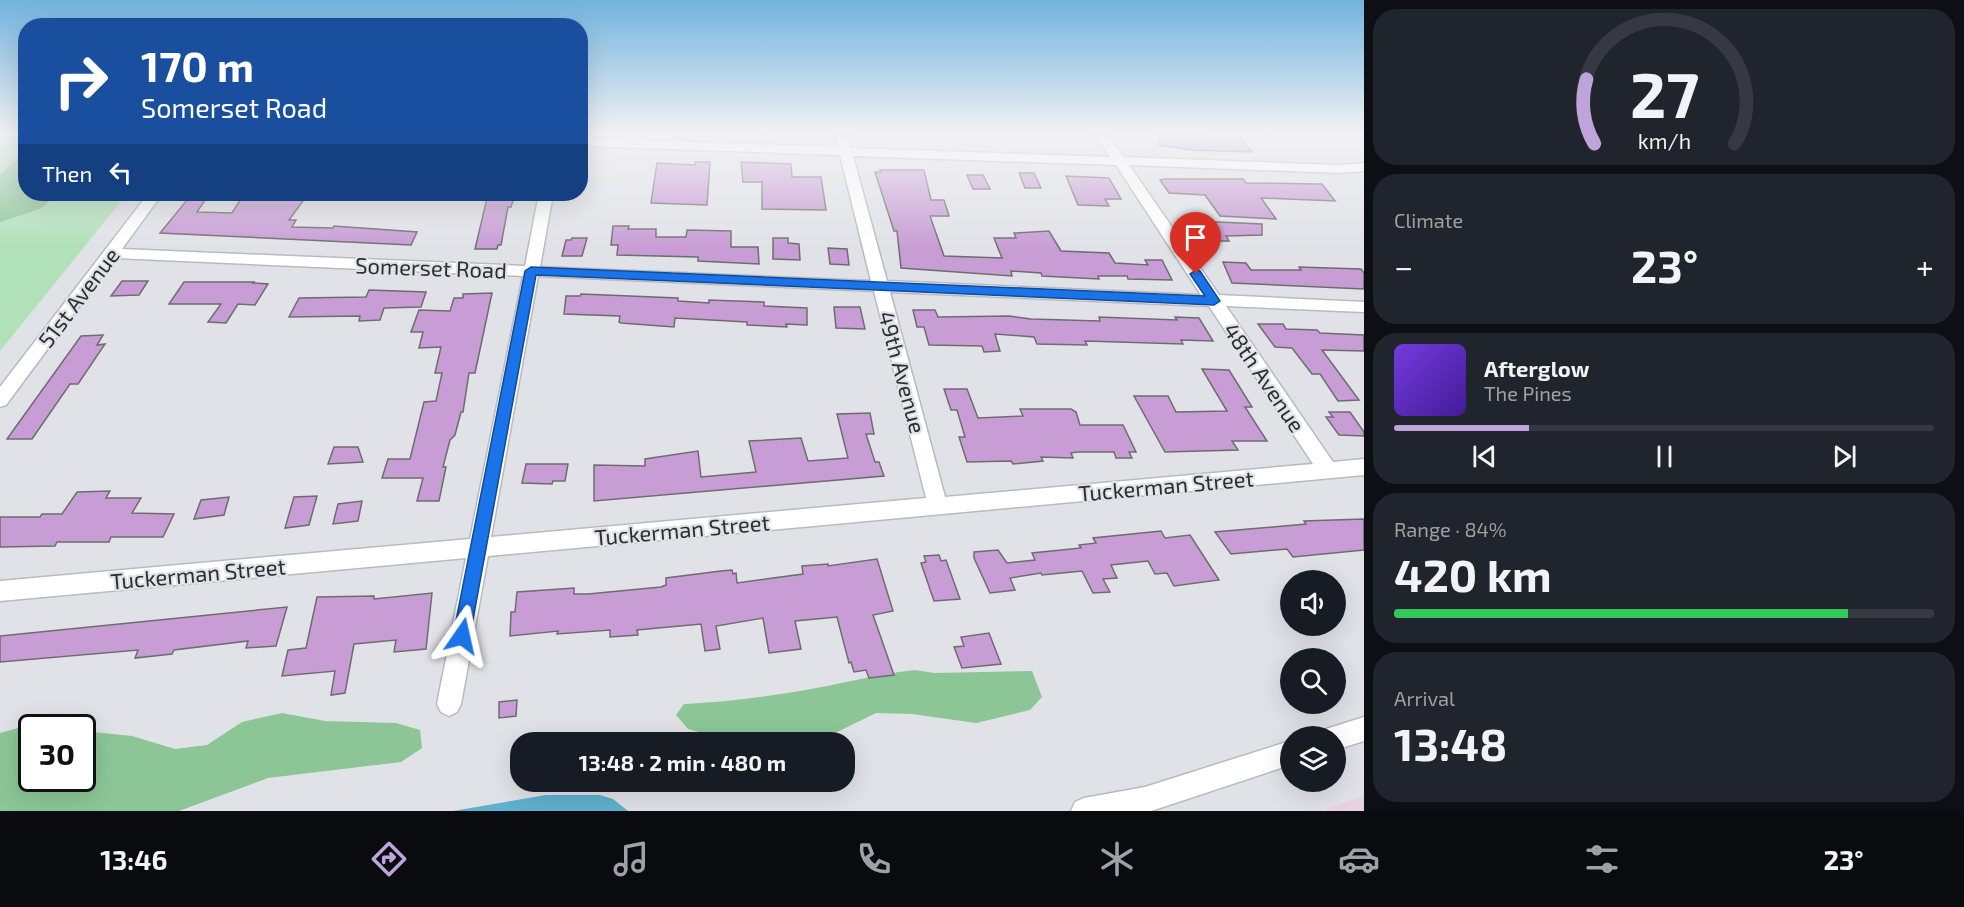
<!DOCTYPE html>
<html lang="en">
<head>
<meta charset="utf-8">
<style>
  :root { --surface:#171b24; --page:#20242c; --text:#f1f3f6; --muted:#9ea1a6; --line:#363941; --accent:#bfa4db }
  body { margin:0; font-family:"Exo 2",sans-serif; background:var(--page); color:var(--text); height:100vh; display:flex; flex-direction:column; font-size:22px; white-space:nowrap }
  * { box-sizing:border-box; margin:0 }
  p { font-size:20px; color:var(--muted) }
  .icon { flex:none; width:33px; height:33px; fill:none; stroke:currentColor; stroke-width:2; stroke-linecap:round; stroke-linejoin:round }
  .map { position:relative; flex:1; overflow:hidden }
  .panel { display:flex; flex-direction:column; gap:9px; padding:9px; background:#0d0f14; width:600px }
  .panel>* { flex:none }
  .guide { position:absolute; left:18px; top:18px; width:570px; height:183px; border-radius:24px; box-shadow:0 6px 24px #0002; background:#1a4fa0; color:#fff; overflow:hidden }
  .fabs { position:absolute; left:1280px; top:570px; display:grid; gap:12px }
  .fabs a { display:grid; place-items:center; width:66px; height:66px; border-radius:50%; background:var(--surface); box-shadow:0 6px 24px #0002; font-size:30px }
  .speed { position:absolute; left:18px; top:714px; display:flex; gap:12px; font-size:30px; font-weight:700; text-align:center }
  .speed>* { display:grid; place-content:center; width:78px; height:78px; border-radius:50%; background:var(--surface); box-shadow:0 6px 24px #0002; line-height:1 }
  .speed .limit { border:3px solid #111; border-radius:9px; background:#fff; color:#111 }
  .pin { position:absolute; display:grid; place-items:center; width:51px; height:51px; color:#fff; margin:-62px -26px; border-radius:50% 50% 50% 0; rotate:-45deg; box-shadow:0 0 6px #0007 }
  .pin .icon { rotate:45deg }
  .me { position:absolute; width:66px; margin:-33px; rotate:11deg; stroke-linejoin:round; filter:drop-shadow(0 0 4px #0008) }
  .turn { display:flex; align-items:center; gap:21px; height:126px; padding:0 24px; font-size:27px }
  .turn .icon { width:78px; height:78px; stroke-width:2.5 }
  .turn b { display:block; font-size:42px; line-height:51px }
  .then { display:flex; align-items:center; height:57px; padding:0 24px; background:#0003; gap:12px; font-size:22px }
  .big { font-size:45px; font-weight:700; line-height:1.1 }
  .panel .card { flex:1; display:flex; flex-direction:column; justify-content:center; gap:9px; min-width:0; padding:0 21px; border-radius:24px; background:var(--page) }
  .panel .dial { align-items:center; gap:0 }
  .dial svg { height:156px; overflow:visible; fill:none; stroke:var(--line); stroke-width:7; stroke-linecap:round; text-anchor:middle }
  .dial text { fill:var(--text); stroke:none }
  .song { display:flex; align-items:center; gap:18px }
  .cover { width:72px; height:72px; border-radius:9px; background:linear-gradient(135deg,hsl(260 70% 55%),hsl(260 70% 35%)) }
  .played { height:6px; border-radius:3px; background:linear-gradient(90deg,var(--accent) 25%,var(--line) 25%) }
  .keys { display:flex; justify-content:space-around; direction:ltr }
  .heat { display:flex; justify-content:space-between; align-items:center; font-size:33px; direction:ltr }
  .charge { height:9px; border-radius:4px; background:linear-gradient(90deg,#34c759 84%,var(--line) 0) }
  .trip { position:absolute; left:510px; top:732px; width:345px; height:60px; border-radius:24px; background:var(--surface); box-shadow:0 6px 24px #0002; font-weight:700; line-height:60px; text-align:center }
  .dock { display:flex; height:96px; justify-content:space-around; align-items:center; background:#090b0e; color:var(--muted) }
  .dock .icon { width:42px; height:42px }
  .dock .current { color:var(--accent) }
  .dock b { font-size:27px; color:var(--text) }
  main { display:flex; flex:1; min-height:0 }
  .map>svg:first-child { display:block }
  .education { fill:#e8d2df }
  .green { fill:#b0e1b8 }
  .forest { fill:#8cc696 }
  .water { fill:#5fb1cf }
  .building { fill:#c89dd5; stroke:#6f6c70; stroke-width:1.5 }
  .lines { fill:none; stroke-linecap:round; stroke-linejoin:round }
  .minor-casing { stroke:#b8babf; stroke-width:3 }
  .minor { fill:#fff; fill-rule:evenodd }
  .route { fill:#1a73e8; stroke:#114b97; stroke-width:1.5 }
  .labels { text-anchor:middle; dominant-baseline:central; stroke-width:4.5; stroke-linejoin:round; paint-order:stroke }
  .street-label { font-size:22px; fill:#2d2e2f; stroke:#e1e2e7 }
</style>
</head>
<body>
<main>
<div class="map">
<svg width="1364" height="811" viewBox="0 0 1364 811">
  <rect width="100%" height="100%" fill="#e1e2e7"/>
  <path class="education" d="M1364,795V811H1323Z"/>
  <path class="green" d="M0,135H25L26,194H127L0,351Z"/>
  <path class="forest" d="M25,150L26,194H49L51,200L40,209L0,222V175Z
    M915,670L934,673L1032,671L1042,697L1030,710L976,723L912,714L876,713L831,735L790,741L717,737L688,729L676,715L684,704C728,702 773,696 816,688C850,682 882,673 915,670Z
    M282,713L325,721L396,723L420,730L422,748L401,762L268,778L179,811H0V733L29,725L50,727L32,728V778H82L83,731L132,736L175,749L207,745L242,722Z"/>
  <path class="water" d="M546,795H600L613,799L628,811H453Z"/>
  <path class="building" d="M1160,135L1240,138L1252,152L1191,150L1159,145Z
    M695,162H710L707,205L651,203L657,163L695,165Z
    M741,162L791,164L792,177H821L826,210L762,209V182H743Z
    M880,170H924L931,200H944L949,216H930L944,256L1002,258L994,238H1016L1014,233L1049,231L1061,251L1109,253L1115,263L1148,265L1145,260H1162L1172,280L1128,279L1127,276H1098L1099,279L1042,276L1041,273L1011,271L1012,276L901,268L897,231H894L875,172H881Z
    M1019,173H1034L1041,188H1025Z
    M967,175H983L990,189H973Z
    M1066,176L1109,178L1121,199H1105L1109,206L1078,205Z
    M1165,179H1243L1246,183L1322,184L1335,201L1261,198L1276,219L1220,216L1205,195L1169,193L1160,180Z
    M192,194H209L197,212L232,213L242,197L285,198L289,194H308L289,220H296L292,227L333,228L334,226L417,232L411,245L160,233Z
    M488,194H515L511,207H508L501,245H498L497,249H475Z
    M1196,221L1262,224V235L1226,236L1229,241H1210Z
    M613,226H629L628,229H656V237H686L687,230L731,231V247H758L759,264L698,261V257L617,255L618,245H611Z
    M572,238H587L582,256H562L566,240H571Z
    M773,238H788V243L799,244L800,260L773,259Z
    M828,248L847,249L849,265L830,264Z
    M1223,262L1246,263L1251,270H1301L1299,267L1361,269L1364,273V289L1232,283Z
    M122,281H148L139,295L111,296Z
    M184,282H254L253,283L268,284L255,305L238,304L226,323L208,322L221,304H169Z
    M369,290L426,292L421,307L384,308L380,320L359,321L360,316L289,317L299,298L366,297Z
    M492,293L475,373H469L463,412H461L455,435L450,440L443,467H446L439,501H417L423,478H382L388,459H410L424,402L436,401L442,373H435L441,347L419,348L423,332H411L419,310L450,311L454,298H463V294Z
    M581,294L678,298V301L709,303V300L764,302V306L807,308V325L786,324L787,327L747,325V322L675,318L674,327L621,323L619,322L620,316L564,314L566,296H580Z
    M834,307H860L865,329L836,328Z
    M913,310H935L938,317L1009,316L1031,319L1100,321L1099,317L1177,320L1175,317L1199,318L1213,341L1181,340L1183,344L1085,341L1087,345L1037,344L1034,337L995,334L1000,351L984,352L982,346L929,345L924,327H917Z
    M1258,324H1283L1286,329L1317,330L1320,333L1364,335V351L1322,350L1359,400L1338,401L1320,374H1312L1292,348L1275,347Z
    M103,335L97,345L105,344L78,384H70L32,439H7L81,336Z
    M1202,369L1229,370L1252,407H1245L1267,441H1232L1238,450L1165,452L1134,396H1168L1176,412L1227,411Z
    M944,389H967L978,418L1023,416L1020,409H1071L1076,412L1080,425H1123L1136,452H1129L1132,458H1116L1114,452H1077L1071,453L1073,458L1041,457L1043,461L1013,464L1011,461L967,462L959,437H965L957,410H951Z
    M1329,412H1350L1364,432V436L1339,435L1326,417H1333Z
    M870,413L874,434H866L875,462H879L884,476L594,501V465L645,466V459L698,451L701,477L756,472L749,441L801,438L808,461L848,458L837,414Z
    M334,447H358L363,462L328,464Z
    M526,464H568L565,481H553L552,484L522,483Z
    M110,491L106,498H141L132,513L174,514L163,537H111L109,542H57L55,546L0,547V517H40L42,514H62L77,492Z
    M317,496L309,525L285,528L294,497Z
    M229,497L224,515L194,519L201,500Z
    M362,501L358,521L333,524L338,504Z
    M1364,519V550L1293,557L1287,549L1231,554L1215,532L1306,524L1304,521Z
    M1161,531L1165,538L1190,535L1219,580L1174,586L1167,573L1155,574L1148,561L1111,565L1117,578L1103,579L1110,592L1093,593L1082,571L1042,575L1041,573L1010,578L1015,590L990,593L974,558V552L998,550L1007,563L1035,560L1032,553L1081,548L1079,545L1096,543L1093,538Z
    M939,555L941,561L946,560L960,599L934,601L921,563L926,562L924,556Z
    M877,559L893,611L873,615L894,675L869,678L866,670L854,672L851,662L849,663L837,617L795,621L801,649L769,653L763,618L716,626L720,649L705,651L701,624L637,630L638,635L610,637V630L557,634L558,631L510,636L511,612H515L517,592L574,588V594H588L661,587L666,585V578L721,571L732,570L733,574L736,573L737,583L803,574L802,566L828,564V566Z
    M432,593L426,649L394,652L396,640L354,644L345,693L331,695L335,671L282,676L288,650L306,648L317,597L374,596V599Z
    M287,607L276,646L246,648L248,641L174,650L172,654L135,658L138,650L0,662V636Z
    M989,633L1001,664L962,668L954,647L964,646L961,637Z
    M517,700L516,716L499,718V702Z"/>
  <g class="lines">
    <defs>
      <path id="minor" d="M835,135H847L851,148L1110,157L1096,135H1108L1124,157L1339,165L1364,163V171L1339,173L1129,165L1219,295L1364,302V312L1226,306L1333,462L1364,459V475L488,556L461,704L457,712L449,716L441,712L437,704L466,558L0,601V581L470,539L523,276L115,258L6,405L0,407V387L148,194H162L122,249L525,266L539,194H553L540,267L871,281L840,155L580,146V138L838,147ZM853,156L1116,165L1201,295L887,281ZM538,276L874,291L926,498L491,537ZM890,292L1209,306L1313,464L945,497Z
        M1364,717V741L1335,750V736H1323L1326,729Z
        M1290,741V765L1151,811H1071L1075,802L1084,798L1145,787Z"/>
    </defs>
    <use href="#minor" class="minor-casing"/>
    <use href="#minor" class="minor"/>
  </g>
  <linearGradient id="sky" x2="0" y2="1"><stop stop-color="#71b3de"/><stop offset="0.54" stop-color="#f2f2f4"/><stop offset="1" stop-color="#f2f2f4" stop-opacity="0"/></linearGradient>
  <rect width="1364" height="248" fill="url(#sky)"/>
  <path class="route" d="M531,267L1205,296L1190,274L1196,270L1200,271L1220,301L1214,305L536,275L470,636L468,642L462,644L456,642L453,636L525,271Z"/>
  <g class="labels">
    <g class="street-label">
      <text transform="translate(431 267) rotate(2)">Somerset Road</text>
      <text transform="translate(78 297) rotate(-53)">51st Avenue</text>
      <text transform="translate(903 372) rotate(75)">49th Avenue</text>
      <text transform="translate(1265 377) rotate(56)">48th Avenue</text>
      <text transform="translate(1166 485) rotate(-5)">Tuckerman Street</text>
      <text transform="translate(682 529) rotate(-5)">Tuckerman Street</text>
      <text transform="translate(198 573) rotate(-5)">Tuckerman Street</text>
    </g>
  </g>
</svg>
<div class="fabs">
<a><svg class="icon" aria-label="sound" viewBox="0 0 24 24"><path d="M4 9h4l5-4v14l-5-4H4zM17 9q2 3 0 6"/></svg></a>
<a><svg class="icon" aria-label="search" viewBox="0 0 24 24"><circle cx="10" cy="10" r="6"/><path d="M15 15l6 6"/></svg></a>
<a><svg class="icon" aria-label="layers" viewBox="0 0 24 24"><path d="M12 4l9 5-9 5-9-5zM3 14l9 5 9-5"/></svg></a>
</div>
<div class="speed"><div class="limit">30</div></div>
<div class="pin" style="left:1196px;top:274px;background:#d93025"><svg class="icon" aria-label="arrive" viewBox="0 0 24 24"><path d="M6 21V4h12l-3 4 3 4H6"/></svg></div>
<svg class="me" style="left:462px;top:636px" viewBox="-20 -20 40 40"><path d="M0-17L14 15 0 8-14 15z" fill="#1a73e8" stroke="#fff" stroke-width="4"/></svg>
<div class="trip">13:48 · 2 min · 480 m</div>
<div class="guide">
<div class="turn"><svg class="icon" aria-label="right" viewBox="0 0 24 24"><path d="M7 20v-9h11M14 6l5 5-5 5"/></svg><div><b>170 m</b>Somerset Road</div></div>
<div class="then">Then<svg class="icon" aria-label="left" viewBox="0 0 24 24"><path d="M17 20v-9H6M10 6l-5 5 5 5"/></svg></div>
</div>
</div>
<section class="panel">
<div class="card dial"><svg viewBox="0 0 100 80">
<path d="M14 69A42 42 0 1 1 86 69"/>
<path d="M14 69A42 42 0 0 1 10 36" stroke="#bfa4db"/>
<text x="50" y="56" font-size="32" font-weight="700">27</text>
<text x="50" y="72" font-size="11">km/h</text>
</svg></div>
<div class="card"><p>Climate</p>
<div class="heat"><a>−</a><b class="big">23°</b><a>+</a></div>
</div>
<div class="card">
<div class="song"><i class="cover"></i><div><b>Afterglow</b><p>The Pines</p></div></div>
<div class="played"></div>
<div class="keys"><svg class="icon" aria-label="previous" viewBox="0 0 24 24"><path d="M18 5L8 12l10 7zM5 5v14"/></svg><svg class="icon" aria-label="pause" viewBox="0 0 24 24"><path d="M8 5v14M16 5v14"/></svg><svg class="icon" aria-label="next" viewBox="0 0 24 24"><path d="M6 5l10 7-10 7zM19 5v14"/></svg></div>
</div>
<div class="card"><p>Range · 84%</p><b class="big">420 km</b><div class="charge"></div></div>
<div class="card"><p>Arrival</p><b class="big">13:48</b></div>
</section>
</main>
<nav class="dock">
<b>13:46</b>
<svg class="icon current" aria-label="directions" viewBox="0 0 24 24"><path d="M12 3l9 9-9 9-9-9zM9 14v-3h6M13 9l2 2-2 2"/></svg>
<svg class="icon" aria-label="music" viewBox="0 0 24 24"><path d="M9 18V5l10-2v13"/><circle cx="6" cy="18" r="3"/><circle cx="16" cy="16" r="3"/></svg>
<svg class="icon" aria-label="phone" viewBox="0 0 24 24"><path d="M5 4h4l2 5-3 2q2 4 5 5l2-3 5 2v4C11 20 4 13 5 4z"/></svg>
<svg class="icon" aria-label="climate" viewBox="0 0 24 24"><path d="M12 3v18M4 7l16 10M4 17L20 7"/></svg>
<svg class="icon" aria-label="car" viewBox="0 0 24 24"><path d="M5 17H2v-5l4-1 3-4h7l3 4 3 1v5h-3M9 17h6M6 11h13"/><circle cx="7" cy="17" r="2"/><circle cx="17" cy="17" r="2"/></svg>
<svg class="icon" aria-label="filters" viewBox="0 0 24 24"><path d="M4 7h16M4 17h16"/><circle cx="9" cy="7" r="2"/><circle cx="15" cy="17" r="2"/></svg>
<b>23°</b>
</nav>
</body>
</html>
